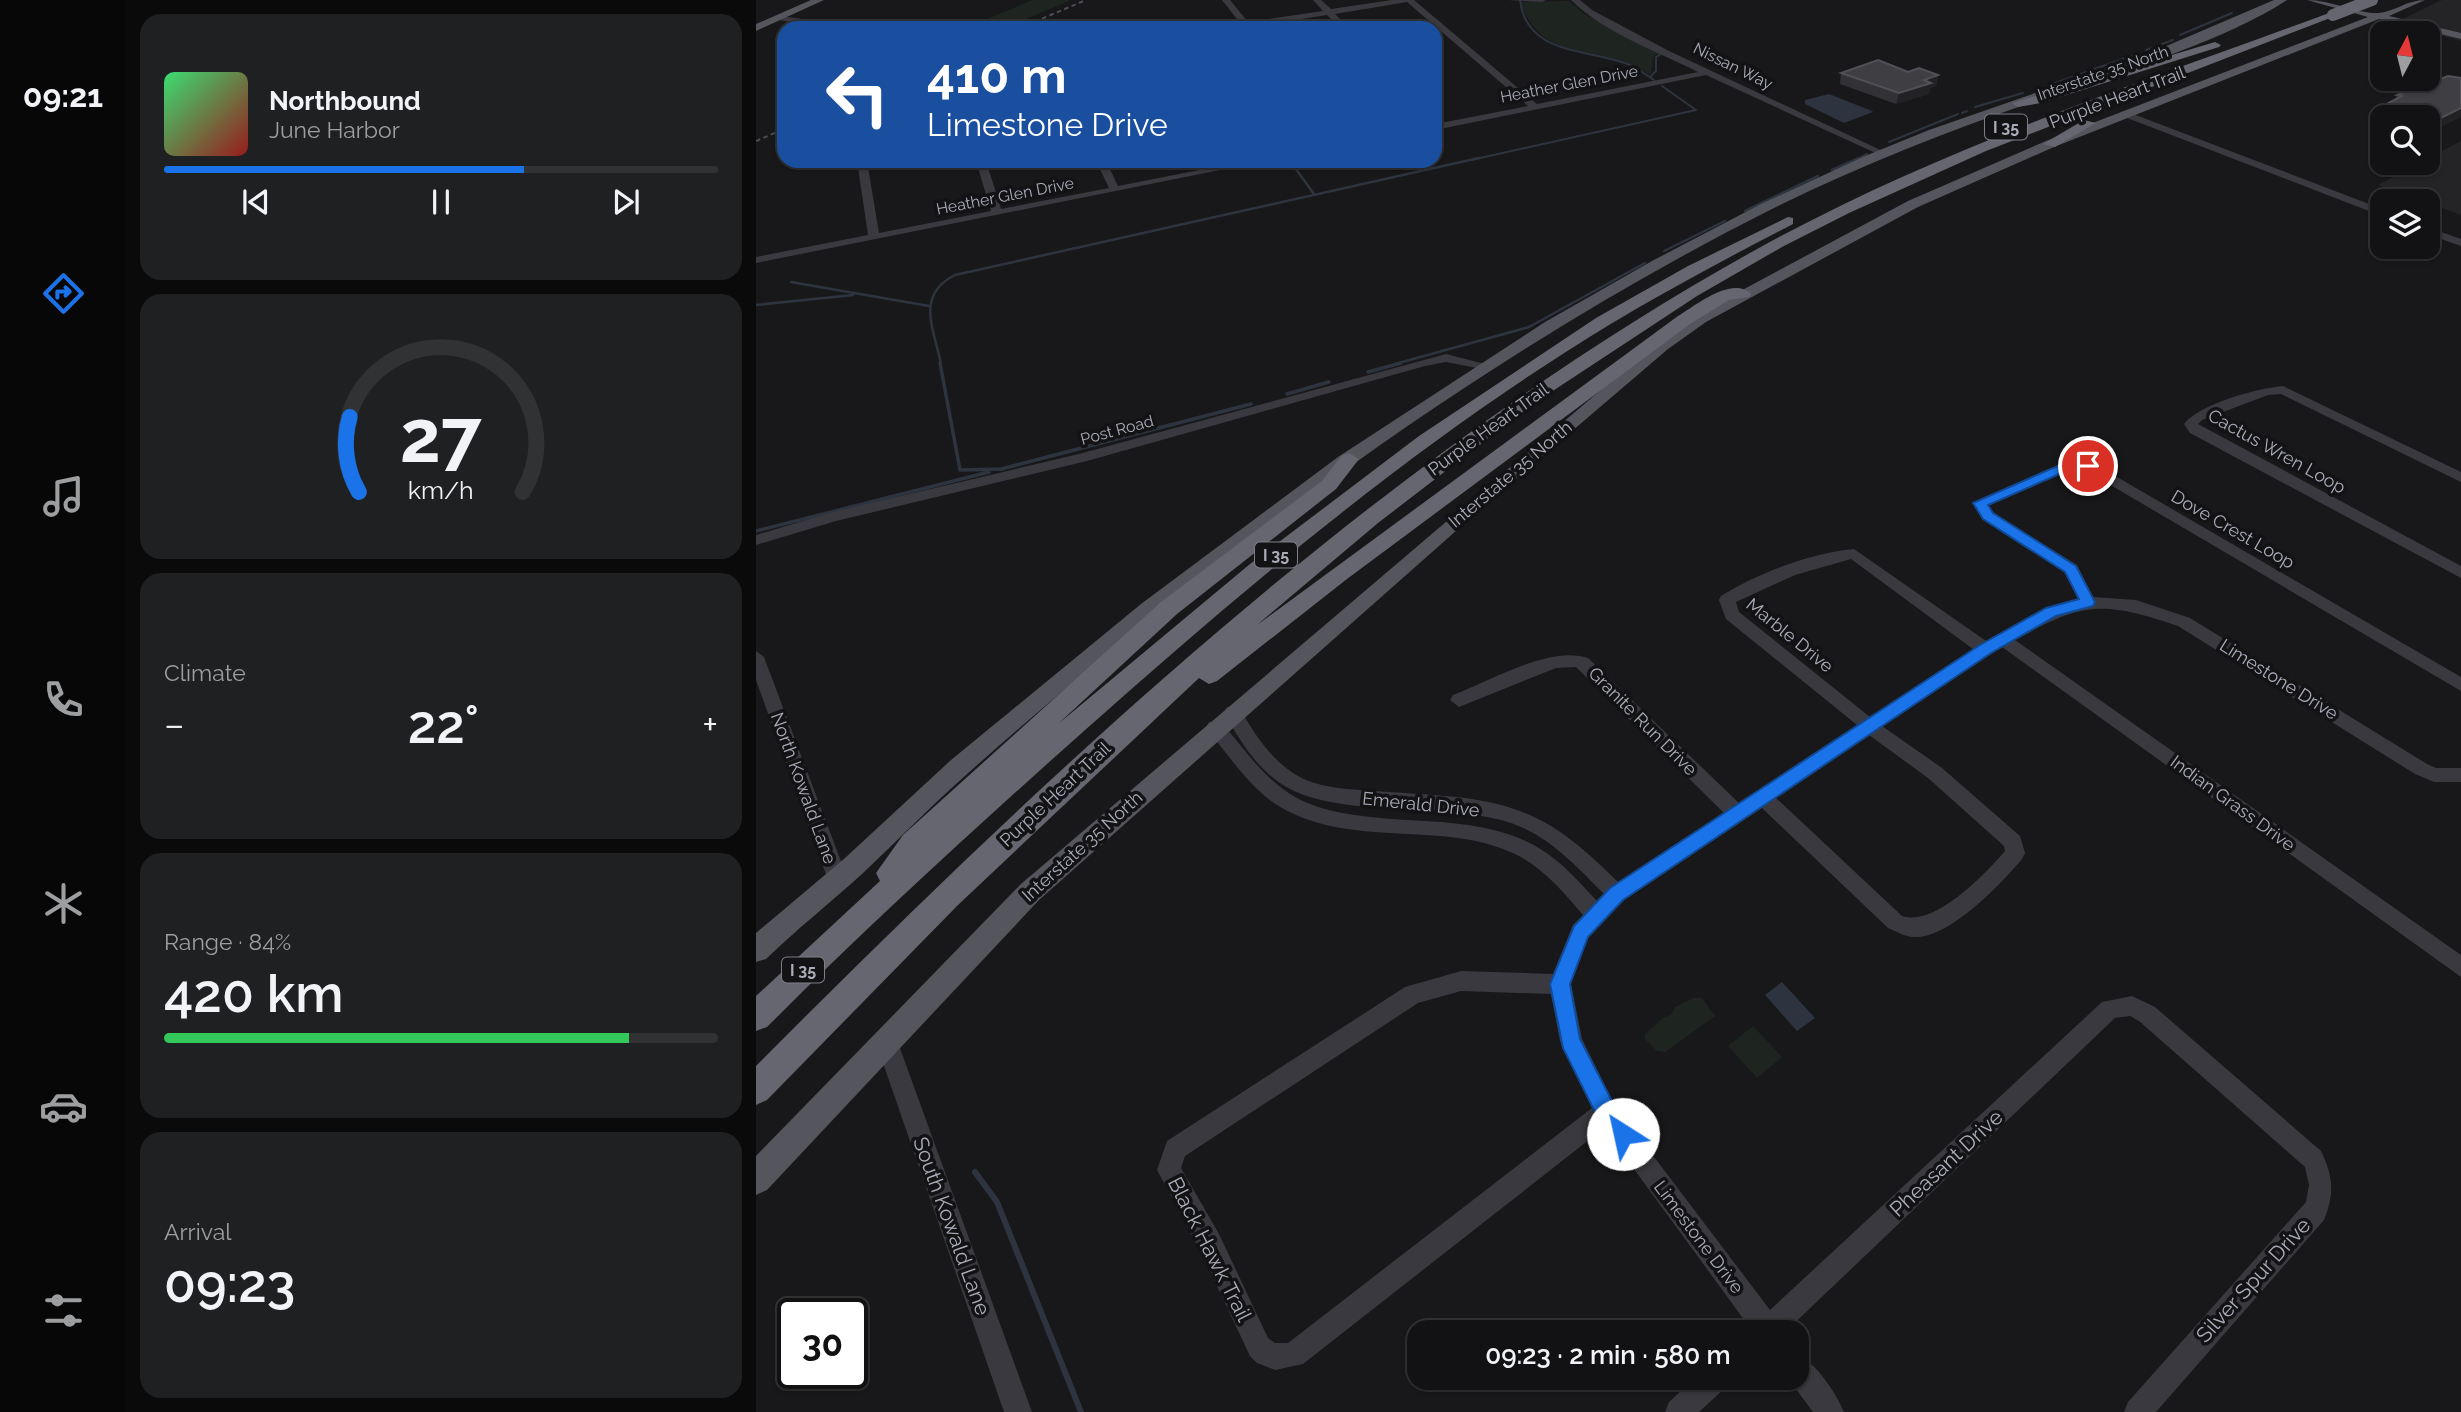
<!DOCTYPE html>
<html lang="en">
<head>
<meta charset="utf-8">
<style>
  :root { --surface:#121214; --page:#1f2022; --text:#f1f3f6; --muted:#9c9ea0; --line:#313234; --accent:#1a73e8 }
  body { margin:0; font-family:Raleway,sans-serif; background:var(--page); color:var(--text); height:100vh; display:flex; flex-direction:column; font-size:26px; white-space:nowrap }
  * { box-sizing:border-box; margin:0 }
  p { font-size:23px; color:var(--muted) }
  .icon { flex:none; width:38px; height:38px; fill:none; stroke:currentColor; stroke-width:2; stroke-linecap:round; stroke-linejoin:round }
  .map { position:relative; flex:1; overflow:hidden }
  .drawer { display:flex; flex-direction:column; gap:14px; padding:14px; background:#0a0a0b; width:630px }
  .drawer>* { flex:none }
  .guide { position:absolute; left:21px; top:21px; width:665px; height:147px; border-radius:21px; box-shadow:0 2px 5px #0004,0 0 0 2px var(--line); background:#1a4fa0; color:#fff; overflow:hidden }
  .needle { width:46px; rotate:7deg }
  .fabs { position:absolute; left:1614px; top:21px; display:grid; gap:14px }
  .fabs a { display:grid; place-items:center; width:70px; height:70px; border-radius:14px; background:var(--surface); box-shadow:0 2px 5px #0004,0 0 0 2px var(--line); font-size:35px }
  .speed { position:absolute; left:21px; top:1298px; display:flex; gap:14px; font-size:35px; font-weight:700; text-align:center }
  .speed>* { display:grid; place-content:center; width:91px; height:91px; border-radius:50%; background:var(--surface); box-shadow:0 2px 5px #0004,0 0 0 2px var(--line); line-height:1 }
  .speed .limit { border:4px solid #111; border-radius:10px; background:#fff; color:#111 }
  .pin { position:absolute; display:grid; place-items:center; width:60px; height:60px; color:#fff; margin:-30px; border:4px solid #fff; border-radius:50%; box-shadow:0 2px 7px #0007 }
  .me { position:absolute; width:77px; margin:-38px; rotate:325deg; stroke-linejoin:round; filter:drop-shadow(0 0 5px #0008) }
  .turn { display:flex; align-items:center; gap:24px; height:147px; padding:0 35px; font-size:32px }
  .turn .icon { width:91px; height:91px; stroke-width:2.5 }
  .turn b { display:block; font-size:49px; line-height:60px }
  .big { font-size:52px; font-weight:600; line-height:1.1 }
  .drawer .card { flex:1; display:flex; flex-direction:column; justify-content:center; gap:10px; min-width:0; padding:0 24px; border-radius:21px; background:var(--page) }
  .drawer .dial { align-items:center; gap:0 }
  .dial svg { height:182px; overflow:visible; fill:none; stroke:var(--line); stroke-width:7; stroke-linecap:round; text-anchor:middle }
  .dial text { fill:var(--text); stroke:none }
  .song { display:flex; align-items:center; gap:21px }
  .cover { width:84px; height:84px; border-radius:10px; background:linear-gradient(135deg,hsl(140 70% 55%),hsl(0 70% 35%)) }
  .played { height:7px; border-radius:4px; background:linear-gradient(90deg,var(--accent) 65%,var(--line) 65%) }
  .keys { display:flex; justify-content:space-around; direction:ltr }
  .heat { display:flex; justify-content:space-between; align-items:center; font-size:38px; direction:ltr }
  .charge { height:10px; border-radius:5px; background:linear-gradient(90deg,#34c759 84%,var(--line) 0) }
  .trip { position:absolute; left:651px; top:1320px; width:402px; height:70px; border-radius:21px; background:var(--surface); box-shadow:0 2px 5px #0004,0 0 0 2px var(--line); font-weight:600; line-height:70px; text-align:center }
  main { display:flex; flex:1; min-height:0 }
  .dock { display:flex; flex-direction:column; width:126px; justify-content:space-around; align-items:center; background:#070708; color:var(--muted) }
  .dock .icon { width:49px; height:49px }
  .dock .on { color:var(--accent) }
  .dock b { font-size:32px; color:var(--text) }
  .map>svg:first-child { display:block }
  .built { fill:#242427 }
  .green { fill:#1e2520 }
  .water { fill:#2e343f }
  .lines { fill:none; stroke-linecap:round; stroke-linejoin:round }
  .stream-far3 { stroke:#2e343f; stroke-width:2 }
  .stream-far2 { stroke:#2e343f; stroke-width:2.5 }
  .stream-far1 { stroke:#2e343f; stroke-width:3.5 }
  .stream { stroke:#2e343f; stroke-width:6 }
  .minor { fill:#39393f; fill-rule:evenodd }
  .major { fill:#55555e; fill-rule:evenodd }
  .highway { fill:#656670; fill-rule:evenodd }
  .rail { stroke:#4c4d54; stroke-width:2; stroke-dasharray:4.5 3.5; stroke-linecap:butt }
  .highway-bridge { stroke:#656670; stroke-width:12 }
  .wall { fill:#323135 }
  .shaded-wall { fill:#222224 }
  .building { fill:#3f3e43; stroke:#505056; stroke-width:2 }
  .route { fill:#1a73e8; stroke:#114b97; stroke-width:2 }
  .labels { text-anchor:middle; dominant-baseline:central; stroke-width:7; stroke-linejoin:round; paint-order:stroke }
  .far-street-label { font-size:16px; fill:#aaacba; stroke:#131315 }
  .shield { fill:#131315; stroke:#7d7e88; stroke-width:2 }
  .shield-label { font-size:16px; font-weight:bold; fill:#aaacba }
  .street-label { font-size:18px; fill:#aaacba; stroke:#131315 }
  .near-street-label { font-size:21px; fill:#aaacba; stroke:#131315 }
</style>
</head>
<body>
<main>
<nav class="dock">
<b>09:21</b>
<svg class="icon on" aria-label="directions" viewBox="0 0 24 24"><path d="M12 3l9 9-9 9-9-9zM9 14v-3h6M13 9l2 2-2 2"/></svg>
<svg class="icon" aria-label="music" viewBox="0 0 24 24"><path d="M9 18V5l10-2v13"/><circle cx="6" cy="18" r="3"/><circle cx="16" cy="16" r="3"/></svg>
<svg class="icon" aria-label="phone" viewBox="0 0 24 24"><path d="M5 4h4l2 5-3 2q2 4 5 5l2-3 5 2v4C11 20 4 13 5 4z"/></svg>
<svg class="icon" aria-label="climate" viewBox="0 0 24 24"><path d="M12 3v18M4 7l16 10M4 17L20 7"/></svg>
<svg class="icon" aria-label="car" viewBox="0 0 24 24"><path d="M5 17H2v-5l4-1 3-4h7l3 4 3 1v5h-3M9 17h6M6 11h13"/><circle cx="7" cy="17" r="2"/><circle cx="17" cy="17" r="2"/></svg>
<svg class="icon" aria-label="filters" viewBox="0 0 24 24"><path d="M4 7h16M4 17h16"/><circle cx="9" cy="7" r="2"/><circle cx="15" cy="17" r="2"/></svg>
</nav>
<section class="drawer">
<div class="card">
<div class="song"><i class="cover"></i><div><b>Northbound</b><p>June Harbor</p></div></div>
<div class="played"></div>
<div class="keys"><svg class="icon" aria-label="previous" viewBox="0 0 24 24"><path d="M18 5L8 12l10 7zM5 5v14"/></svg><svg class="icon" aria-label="pause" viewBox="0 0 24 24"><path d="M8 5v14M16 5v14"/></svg><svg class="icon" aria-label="next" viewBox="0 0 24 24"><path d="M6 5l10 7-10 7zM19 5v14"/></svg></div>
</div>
<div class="card dial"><svg viewBox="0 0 100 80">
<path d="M14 69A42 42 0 1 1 86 69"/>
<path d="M14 69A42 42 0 0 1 10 36" stroke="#1a73e8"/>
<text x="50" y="56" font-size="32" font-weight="700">27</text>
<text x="50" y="72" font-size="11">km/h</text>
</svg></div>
<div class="card"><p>Climate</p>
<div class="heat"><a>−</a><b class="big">22°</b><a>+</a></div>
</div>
<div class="card"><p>Range · 84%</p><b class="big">420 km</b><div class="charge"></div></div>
<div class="card"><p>Arrival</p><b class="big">09:23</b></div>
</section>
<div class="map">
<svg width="1705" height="1412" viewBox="0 0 1705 1412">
  <rect width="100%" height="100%" fill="#18181a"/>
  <path class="built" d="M1686,0H1705V41L1638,23Z
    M1705,141V215L1622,185L1665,163H1671V159Z"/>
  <path class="green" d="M277,0H315L248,28H209Z
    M813,1L830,15L905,51L897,57L895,74C886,72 877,64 866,61C821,50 782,52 764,2Z
    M938,998H946L959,1016L909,1052L901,1051L889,1039V1034L908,1017L915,1015L919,1007Z
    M997,1026L1026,1057L1001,1078L972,1046Z"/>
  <path class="water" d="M1073,94L1116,111L1117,112L1088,123L1049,104V100Z
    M1026,982L1059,1018L1041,1031L1009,995Z"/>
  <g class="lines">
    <path class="stream-far3" d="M764,0C770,54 829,49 869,63C880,67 889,74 898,80
      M432,28L477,21
      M1424,35L1476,13
      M1390,50L1417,40
      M894,77L900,71V57L905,54
      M1291,86L1378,55
      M1219,107L1267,93
      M1206,113L1211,111
      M1133,142L1202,114
      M715,160L940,110L906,86
      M1099,160L1111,154"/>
    <path class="stream-far2" d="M534,161L558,194
      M1076,170L1103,158
      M989,211L1062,176
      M908,251L969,221
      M35,282L173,306
      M0,305L97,295
      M185,364C178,329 159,295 199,275L723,158
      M639,364L773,327L889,263"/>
    <path class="stream-far1" d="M184,363L204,470L247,469
      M612,372L645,363
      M531,394L573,382
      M245,469L495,404
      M0,531L233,472"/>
    <path class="stream" d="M219,1172L241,1202L325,1412"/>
    <path class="minor" d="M466,0H474L492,22L567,11L557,0H565L575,9L636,0H658L781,104L942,72C901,51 848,33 815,0H824L836,10L913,51L1131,153L1126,156L950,75L679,130V124L772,106L651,2L579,14L593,28H584L571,15L488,28Z
      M752,0H790L786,2Z
      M25,16L94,26L98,28H77L22,20Z
      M370,24L380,28H367Z
      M1366,112H1372L1626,209V216L1366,116Z
      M101,161H111L123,233L235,211L220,161H230L245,209L353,188L340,161H350L362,186L489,161H509L0,263V257L112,235Z
      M1671,227L1705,239V246L1671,234Z
      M690,354L737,366L731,370L690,362L669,366L331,461L80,521L0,545V535L77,512L323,454Z
      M1527,386L1705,472V482L1525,394L1512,395L1446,420L1442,424L1705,566V578L1434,433L1428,424C1443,404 1502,388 1527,386Z
      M1313,461L1337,463L1705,677V691L1329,470L1315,469L1232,505L1237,513L1321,565L1337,597L1380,600L1434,618L1671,764L1680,768H1705V782H1678L1659,774L1422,626C1348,601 1328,601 1259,640L1705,955V977L1246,647L1126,726L1186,768L1264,836L1269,853L1266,859C1245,884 1193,939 1158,937C1149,937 1140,931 1132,928L1006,808L868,900L832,938L815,984L826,1039L858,1104L1014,1310L1346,1002L1376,996L1399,1007L1565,1151C1577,1176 1579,1193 1568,1220L1400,1412H1368L1372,1402L1550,1202L1553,1185L1549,1167L1383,1021L1374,1016L1359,1018L1029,1332H997L848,1128L547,1364L519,1370L501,1363L494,1356L445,1252L401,1170L411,1141L649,987L705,971L797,974L817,925L827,915C809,894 790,871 765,857C692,818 600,850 526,808C496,791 475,758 453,732L450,727L453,722H465C488,748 509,781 541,798C569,813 603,816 635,819C685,822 742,822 786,850C807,863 824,883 841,901L848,894C820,866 793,836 755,823C689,801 577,820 524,783C499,766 482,738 468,712L471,707H483C497,732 513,757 537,773C561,789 593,789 620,791C666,795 714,794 758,809C801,823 831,852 862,882L968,813L820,667L800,668L703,707L694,700L697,695C734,681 794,645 832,658L983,803L1101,725L970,619L963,600L965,596C1003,573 1054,553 1098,549L1230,641L1289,608L1322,599L1309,572L1227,519L1217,503ZM1095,559L1217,649L1114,717L983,612L980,602L1039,575ZM1113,735L1172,778L1248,846L1249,851C1229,874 1179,927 1146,916L1020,798ZM705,991L795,994L804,1041L836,1108L532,1343H519L512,1338L463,1234L425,1168L429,1156L662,1003Z
      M0,651L8,657L92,880L89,886L82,889L75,886L72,880L0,680Z
      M130,1029L138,1033L141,1040L276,1412H248L119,1040L122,1033Z
      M1041,1355C1060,1362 1080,1393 1088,1412H1057L1031,1377H1041Z
      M940,1377H973L970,1387L943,1412H909L913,1402Z"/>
    <path class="major" d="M55,0H68L0,31V24Z
      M1518,0H1531C1472,39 1372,70 1303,93C1205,126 1109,163 1016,209C722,357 457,556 211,774C175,806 141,841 106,874C74,903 41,929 10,959L0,962V933L89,858L195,760L385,604L582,457L789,322L896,261L1005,204L1109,156L1173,130L1394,53Z
      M1551,0C1575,0 1602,14 1622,13C1638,12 1651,0 1669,0L1633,16L1705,33V39L1623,19L1298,147L1162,207L950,322L912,349L727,507L283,900L11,1190L0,1195V1156L265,884L900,343L938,316L1152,201L1290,141L1612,17Z"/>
    <path class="highway" d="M1573,13L1582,15L1230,151L1093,213L1026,247L941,296L777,404L622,523L501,625L922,316C939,306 976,275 995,294L993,297L973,300L934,324L591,579L461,681L453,684L443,678L202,905L11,1100L0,1105V1066C301,763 635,449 1012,243C1190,146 1384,83 1573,13Z
      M1459,42L1465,45L1463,47L1285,103L1262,107L1256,103Z
      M1328,120L1340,123L1299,147L1287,144Z
      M1032,217L1037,218V224C975,256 913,289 853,325C664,440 493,584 328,731C220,827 113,925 11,1027L0,1031V996L124,881L120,873L147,835L405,602L566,481L586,455L593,453L603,459L580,489L421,614L302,724L494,564L663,436L840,318L932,266Z"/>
    <path class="rail" d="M264,28L330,0
      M0,141L28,129"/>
    <path class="highway-bridge" d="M1577,15L1616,0"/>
  </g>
  <path class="wall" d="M1152,72L1182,75L1180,86L1174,88L1173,94L1140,104L1084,84L1085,73Z
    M1692,76L1671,134V117H1626V122L1620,119L1625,107L1638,101L1641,95Z"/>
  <path class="shaded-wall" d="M1182,75L1180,86L1174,88L1173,94L1140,104L1143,93L1168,80Z
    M1705,108V117L1671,134V130L1675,123Z"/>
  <path class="building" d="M1122,60L1152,72L1163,68L1182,75L1168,80L1175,83L1143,93L1085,73Z
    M1692,76L1705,78V108L1675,123H1671V117H1648L1625,107L1646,96L1641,95Z"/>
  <path class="route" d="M1313,461L1332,462L1339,466L1332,470L1315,469L1232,505L1237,513L1320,566L1339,602L1337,606L1300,616L1235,653L867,900L832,937L814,984L824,1039L858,1105L877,1134L874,1142L867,1145L859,1142L843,1120L807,1048L794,984L818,926L854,888L1224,645L1290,608L1323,599L1309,572L1227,519L1217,503Z"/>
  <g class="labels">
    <g class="far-street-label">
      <text transform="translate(977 66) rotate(26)">Nissan Way</text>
      <text transform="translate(1347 73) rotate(-19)">Interstate 35 North</text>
      <text transform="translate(813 84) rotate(-11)">Heather Glen Drive</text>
      <text transform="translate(249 196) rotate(-11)">Heather Glen Drive</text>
      <text transform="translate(361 430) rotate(-15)">Post Road</text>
    </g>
    <g class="shield">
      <rect x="1229" y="114.5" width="42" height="25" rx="5"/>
      <rect x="499" y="542.5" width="42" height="25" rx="5"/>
      <rect x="26" y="957.5" width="42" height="25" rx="5"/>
    </g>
    <g class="shield-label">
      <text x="1250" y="127">I 35</text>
      <text x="520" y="555">I 35</text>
      <text x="47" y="970">I 35</text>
    </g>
    <g class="street-label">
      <text transform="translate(1361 97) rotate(-21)">Purple Heart Trail</text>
      <text transform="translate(732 429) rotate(-36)">Purple Heart Trail</text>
      <text transform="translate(1521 451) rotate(29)">Cactus Wren Loop</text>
      <text transform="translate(754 474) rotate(-40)">Interstate 35 North</text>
      <text transform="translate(1477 529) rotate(30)">Dove Crest Loop</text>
      <text transform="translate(1034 635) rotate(39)">Marble Drive</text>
      <text transform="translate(1523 679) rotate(32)">Limestone Drive</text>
      <text transform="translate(887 721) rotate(45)">Granite Run Drive</text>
      <text transform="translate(48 788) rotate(70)">North Kowald Lane</text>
      <text transform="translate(299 794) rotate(-43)">Purple Heart Trail</text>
      <text transform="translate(1477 803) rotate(36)">Indian Grass Drive</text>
      <text transform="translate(665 804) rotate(6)">Emerald Drive</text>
      <text transform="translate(326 846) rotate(-42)">Interstate 35 North</text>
      <text transform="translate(943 1237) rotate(53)">Limestone Drive</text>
    </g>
    <g class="near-street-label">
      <text transform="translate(1190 1163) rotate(-43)">Pheasant Drive</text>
      <text transform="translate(196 1226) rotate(70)">South Kowald Lane</text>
      <text transform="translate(454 1249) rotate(63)">Black Hawk Trail</text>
      <text transform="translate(1497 1280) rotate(-48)">Silver Spur Drive</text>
    </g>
  </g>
</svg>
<div class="fabs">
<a><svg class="needle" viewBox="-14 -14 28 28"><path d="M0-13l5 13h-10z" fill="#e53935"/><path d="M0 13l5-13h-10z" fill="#9c9ea0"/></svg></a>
<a><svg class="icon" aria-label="search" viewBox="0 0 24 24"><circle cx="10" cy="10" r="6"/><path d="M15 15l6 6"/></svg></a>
<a><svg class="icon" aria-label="layers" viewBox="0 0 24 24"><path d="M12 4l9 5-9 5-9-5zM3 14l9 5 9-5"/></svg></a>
</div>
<div class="speed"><div class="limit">30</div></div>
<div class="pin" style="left:1332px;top:466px;background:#d93025"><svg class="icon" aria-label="arrive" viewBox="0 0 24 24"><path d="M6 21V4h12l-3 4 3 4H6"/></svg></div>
<svg class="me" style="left:867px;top:1134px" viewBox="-20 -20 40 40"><circle r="19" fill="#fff"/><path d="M0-13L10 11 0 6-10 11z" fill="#1a73e8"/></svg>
<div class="trip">09:23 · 2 min · 580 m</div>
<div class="guide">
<div class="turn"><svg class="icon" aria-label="left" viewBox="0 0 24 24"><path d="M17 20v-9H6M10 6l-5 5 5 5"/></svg><div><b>410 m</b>Limestone Drive</div></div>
</div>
</div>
</main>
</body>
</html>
